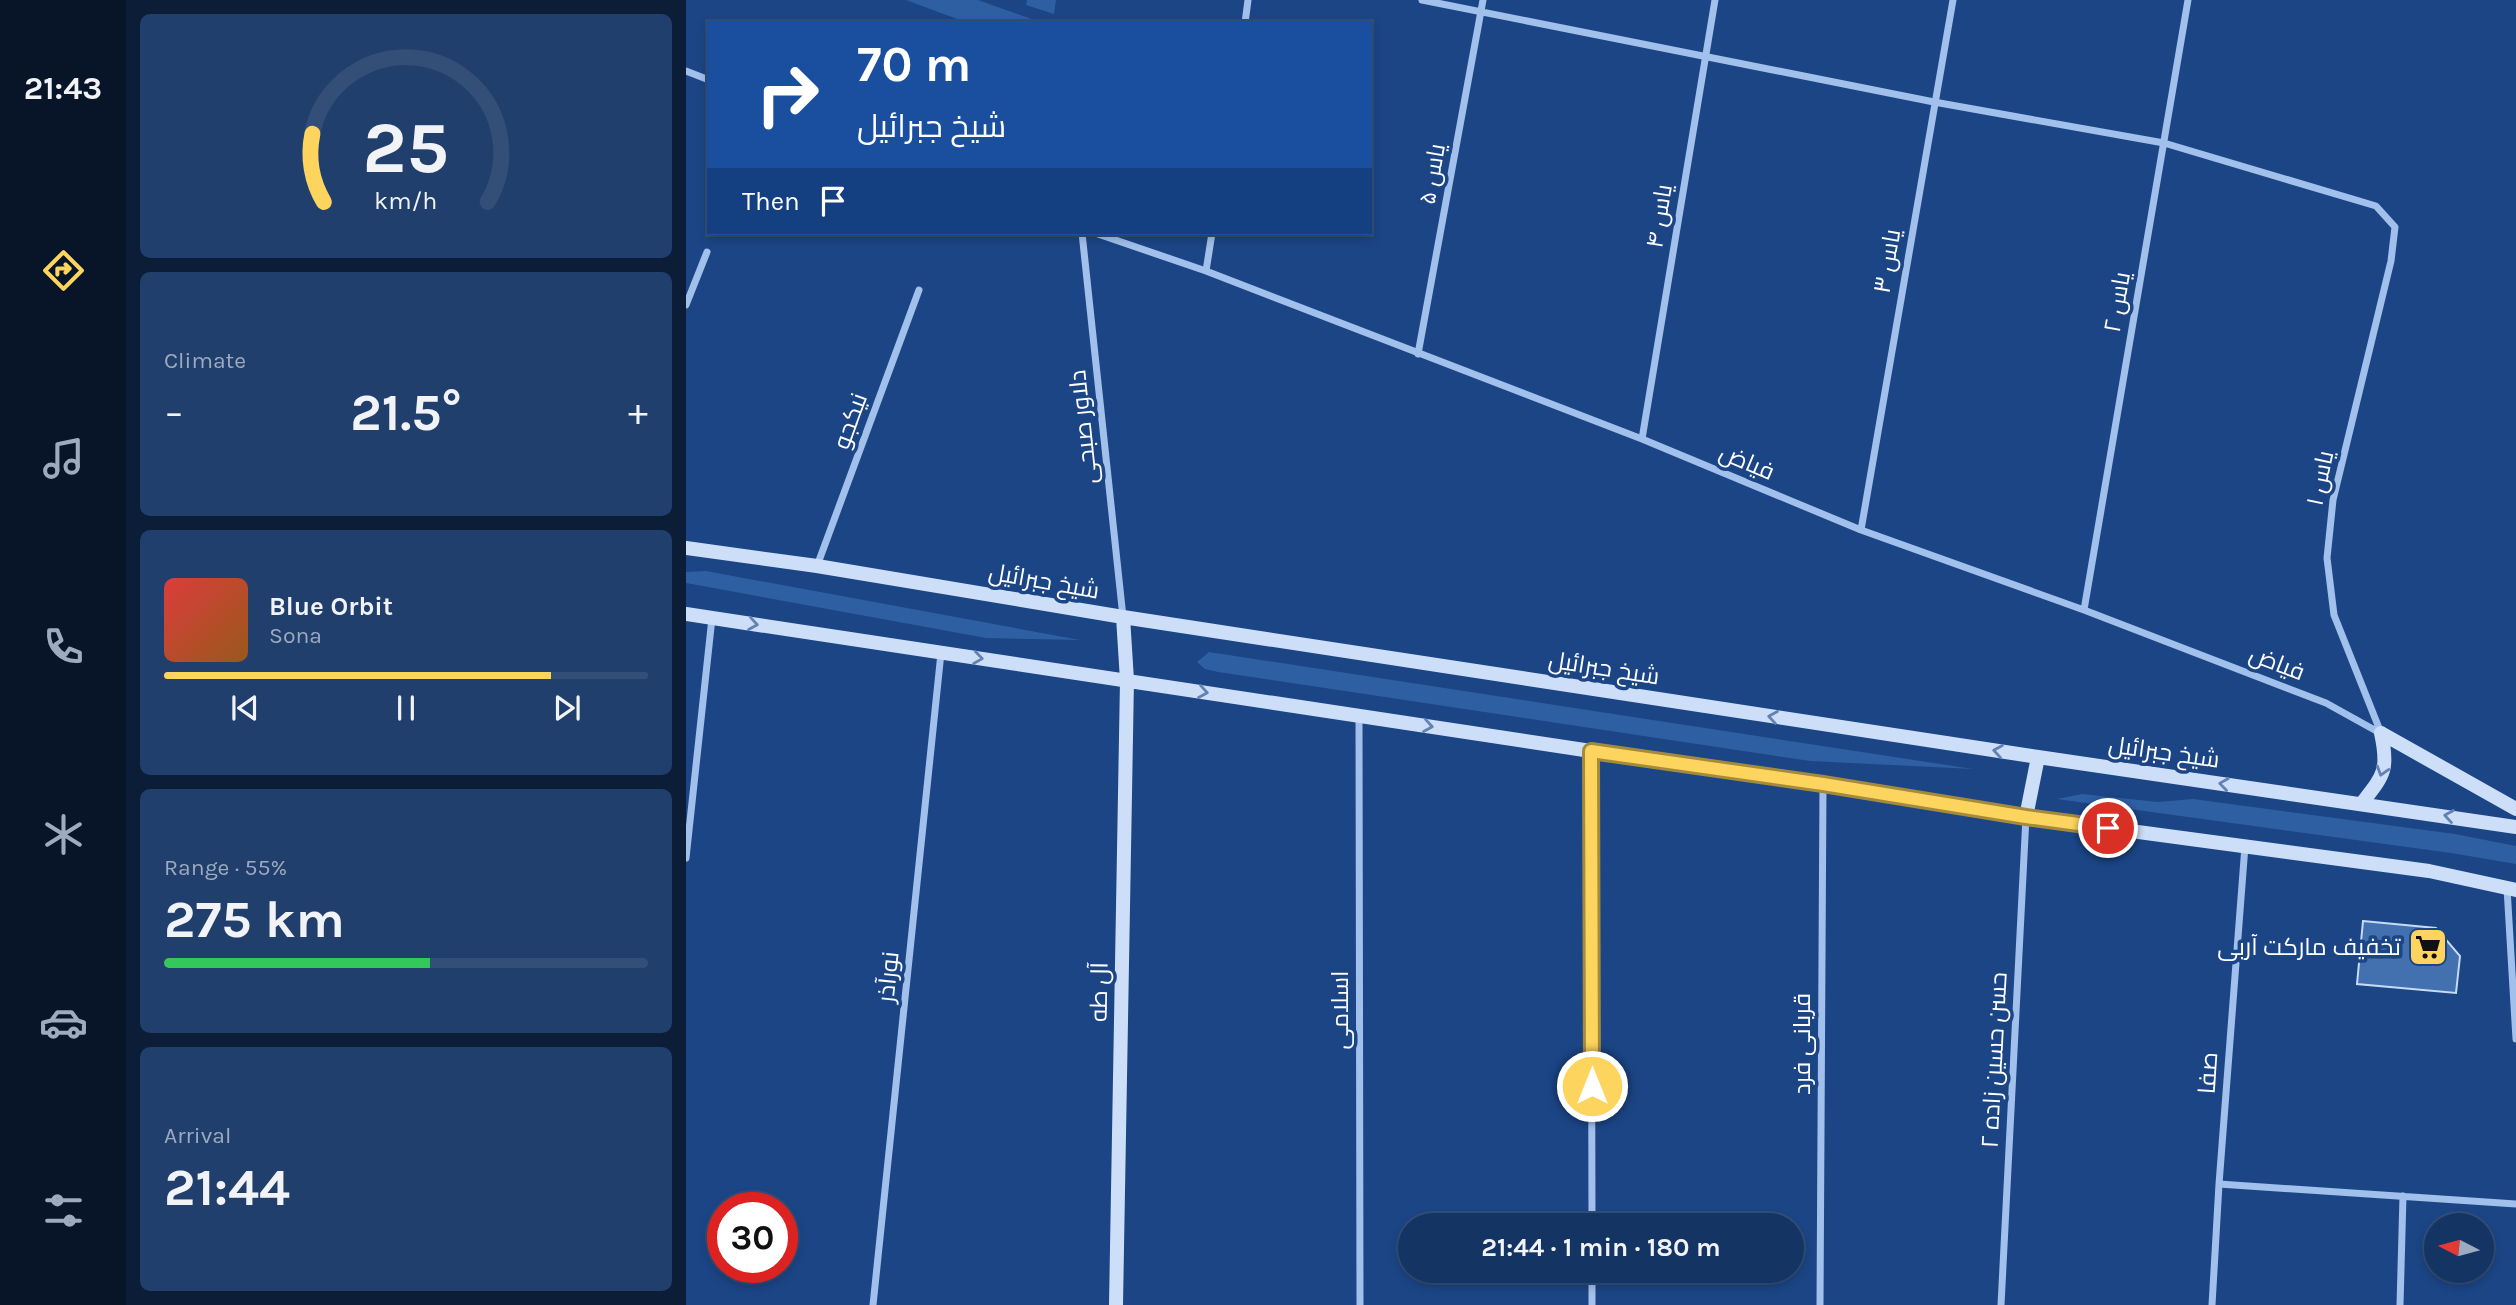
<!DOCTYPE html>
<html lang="en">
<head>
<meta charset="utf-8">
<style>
  :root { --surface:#143464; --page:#213f6d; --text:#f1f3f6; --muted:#9daabf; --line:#334f78; --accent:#fdd45d }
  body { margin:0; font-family:Karla,Cairo,sans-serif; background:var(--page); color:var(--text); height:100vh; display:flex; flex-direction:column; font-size:26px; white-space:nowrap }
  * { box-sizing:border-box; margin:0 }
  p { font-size:23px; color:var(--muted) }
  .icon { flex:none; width:38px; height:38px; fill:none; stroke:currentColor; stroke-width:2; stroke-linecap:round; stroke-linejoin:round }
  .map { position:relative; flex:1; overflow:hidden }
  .drawer { display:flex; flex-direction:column; gap:14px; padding:14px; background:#0b1d37; width:560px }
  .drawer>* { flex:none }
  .guide { position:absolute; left:21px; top:21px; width:665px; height:214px; border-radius:0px; box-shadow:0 4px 10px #0003,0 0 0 2px var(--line); background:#1a4fa0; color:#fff; overflow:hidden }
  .needle { width:46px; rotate:276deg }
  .fabs { position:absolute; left:1738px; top:1213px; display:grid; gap:14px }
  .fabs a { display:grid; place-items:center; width:70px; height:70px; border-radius:50%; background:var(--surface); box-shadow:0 4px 10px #0003,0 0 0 2px var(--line); font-size:35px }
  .speed { position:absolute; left:21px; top:1192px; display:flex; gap:14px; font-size:35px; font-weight:700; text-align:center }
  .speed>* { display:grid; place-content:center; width:91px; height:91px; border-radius:50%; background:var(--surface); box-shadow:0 4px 10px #0003,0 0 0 2px var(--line); line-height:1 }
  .speed .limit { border:10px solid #d22; background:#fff; color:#111 }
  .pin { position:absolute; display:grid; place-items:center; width:60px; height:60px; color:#fff; margin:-30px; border:4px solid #fff; border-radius:50%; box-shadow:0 2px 7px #0007 }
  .me { position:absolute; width:77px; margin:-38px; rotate:0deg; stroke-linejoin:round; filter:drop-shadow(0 0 5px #0008) }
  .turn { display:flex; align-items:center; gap:24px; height:147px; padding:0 35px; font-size:32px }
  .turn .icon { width:91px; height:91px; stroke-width:2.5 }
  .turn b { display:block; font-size:49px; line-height:60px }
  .then { display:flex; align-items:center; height:66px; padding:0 35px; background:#0003; gap:14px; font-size:26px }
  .big { font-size:52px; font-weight:700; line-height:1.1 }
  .drawer .tile { flex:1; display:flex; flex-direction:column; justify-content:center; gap:10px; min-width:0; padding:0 24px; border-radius:10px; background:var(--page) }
  .drawer .dial { align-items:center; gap:0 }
  .dial svg { height:182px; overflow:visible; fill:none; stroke:var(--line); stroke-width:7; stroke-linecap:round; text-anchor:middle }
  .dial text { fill:var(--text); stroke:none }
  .song { display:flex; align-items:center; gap:21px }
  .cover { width:84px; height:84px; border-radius:10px; background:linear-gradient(135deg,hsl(0 70% 55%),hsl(30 70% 35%)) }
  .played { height:7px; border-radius:4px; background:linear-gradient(90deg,var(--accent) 80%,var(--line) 80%) }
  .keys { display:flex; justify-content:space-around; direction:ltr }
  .heat { display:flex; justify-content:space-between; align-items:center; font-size:38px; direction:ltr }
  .charge { height:10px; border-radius:5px; background:linear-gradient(90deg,#34c759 55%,var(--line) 0) }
  .trip { position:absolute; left:712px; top:1213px; width:406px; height:70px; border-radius:35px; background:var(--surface); box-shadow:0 4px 10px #0003,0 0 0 2px var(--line); font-weight:700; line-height:70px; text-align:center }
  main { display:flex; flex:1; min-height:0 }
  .dock { display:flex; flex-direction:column; width:126px; justify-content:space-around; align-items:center; background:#081528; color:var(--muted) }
  .dock .icon { width:49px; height:49px }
  .dock .selected { color:var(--accent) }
  .dock b { font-size:32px; color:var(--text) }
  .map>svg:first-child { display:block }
  .green { fill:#2e5fa3 }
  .building { fill:#4370ae; stroke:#c6dbf8; stroke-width:2 }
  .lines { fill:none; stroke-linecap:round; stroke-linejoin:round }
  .street { stroke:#a1c0eb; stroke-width:7 }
  .secondary { stroke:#cddef8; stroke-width:14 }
  .oneway { stroke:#6282b3 }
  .route-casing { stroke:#a48a3c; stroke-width:18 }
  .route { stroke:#fdd45d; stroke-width:12 }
  .labels { text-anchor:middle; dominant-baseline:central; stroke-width:7; stroke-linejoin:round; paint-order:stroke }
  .street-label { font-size:24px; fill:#fff; stroke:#1b4585 }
  .poi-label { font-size:24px; fill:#fff; stroke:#1b4585; text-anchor:end }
</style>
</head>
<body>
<main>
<nav class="dock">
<b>21:43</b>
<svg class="icon selected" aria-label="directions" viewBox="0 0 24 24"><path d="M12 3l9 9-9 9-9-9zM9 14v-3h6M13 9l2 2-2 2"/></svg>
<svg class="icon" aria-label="music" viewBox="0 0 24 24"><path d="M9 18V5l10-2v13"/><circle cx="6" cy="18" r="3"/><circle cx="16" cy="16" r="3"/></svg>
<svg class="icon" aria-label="phone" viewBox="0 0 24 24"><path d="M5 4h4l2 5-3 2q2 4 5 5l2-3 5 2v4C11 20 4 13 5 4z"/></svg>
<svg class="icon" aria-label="climate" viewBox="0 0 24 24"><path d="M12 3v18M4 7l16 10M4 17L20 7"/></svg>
<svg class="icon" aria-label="car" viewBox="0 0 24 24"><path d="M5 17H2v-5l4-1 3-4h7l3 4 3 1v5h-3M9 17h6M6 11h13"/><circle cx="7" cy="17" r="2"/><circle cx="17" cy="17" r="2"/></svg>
<svg class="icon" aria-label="filters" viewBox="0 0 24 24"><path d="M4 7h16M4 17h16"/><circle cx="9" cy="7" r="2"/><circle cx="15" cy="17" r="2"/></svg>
</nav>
<section class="drawer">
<div class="tile dial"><svg viewBox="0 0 100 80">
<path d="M14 69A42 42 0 1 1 86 69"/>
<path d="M14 69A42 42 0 0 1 9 39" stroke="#fdd45d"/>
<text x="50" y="56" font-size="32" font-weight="700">25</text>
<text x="50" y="72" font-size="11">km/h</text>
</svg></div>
<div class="tile"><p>Climate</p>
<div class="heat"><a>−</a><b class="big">21.5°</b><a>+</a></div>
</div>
<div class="tile">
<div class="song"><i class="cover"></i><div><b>Blue Orbit</b><p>Sona</p></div></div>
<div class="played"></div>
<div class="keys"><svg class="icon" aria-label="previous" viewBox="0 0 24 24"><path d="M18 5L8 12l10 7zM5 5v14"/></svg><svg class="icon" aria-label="pause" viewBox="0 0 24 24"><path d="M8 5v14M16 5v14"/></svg><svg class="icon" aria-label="next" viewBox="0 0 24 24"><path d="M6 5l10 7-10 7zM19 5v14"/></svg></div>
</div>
<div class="tile"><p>Range · 55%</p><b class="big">275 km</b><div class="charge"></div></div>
<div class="tile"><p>Arrival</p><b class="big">21:44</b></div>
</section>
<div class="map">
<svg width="1830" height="1305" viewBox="0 0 1830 1305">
  <rect width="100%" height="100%" fill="#1b4585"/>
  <path class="green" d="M220,0H292L357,23H282Z
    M341,0H370L368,14L340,5Z
    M20,571L394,640L300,638L0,583V572Z
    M523,652L1287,769L1124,761L532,672L519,669L511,662Z
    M1396,794L1472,802L1507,799L1769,834L1830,846V864L1765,853L1371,799Z"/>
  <path class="building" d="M1677,921L1750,928L1774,956L1770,993L1671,984Z"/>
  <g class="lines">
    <path class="street" d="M736,0L1248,102L1478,143L1690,206L1709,227L1705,261L1647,500L1641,558L1648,615L1695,733
      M559,23L562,0
      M0,71L23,80
      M396,233L437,617
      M409,233L520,271L956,439L1175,530L1398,610L1640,703L1694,733
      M520,271L526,233
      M0,305L21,252
      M732,354L797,0
      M956,439L1029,0
      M1175,530L1267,0
      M131,566L233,290
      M1398,610L1502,0
      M673,716L674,1305
      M905,751L906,1225
      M0,858L26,618
      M1821,888L1830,1039
      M1533,1184L1830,1204
      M906,1270V1305
      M187,1305L255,653
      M1134,1305L1137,784
      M1315,1305L1340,817
      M1526,1305L1533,1184L1559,846
      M1714,1305L1717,1196"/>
    <path class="secondary" d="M0,548L131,566L437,617L1352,757L1830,827
      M0,614L905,751L1137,784L1340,817L1743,871L1830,890
      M1695,733L1830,809
      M1676,803C1698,775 1703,770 1695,733
      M1340,817L1352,757
      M430,1305L441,680L437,617"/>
  </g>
  <defs><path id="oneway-chevron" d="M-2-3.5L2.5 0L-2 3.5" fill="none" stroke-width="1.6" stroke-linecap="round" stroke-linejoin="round" transform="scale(1.75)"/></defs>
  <g class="oneway">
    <use href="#oneway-chevron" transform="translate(67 624) rotate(9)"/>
    <use href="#oneway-chevron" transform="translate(292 658) rotate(8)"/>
    <use href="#oneway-chevron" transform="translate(517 692) rotate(9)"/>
    <use href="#oneway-chevron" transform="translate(1087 717) rotate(-171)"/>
    <use href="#oneway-chevron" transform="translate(742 726) rotate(9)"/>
    <use href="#oneway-chevron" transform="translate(1312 751) rotate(-171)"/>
    <use href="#oneway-chevron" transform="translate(1696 771) rotate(107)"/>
    <use href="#oneway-chevron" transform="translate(1538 784) rotate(-172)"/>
    <use href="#oneway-chevron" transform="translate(1763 816) rotate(-171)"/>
  </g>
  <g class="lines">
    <defs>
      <path id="route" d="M906,1086L905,751L1137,784L1340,817L1422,828"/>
    </defs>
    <use href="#route" class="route-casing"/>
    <use href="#route" class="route"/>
  </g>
  <defs>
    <symbol id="supermarket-square" viewBox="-11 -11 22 22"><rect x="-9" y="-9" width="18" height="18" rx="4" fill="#fdd45d" stroke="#1b4585"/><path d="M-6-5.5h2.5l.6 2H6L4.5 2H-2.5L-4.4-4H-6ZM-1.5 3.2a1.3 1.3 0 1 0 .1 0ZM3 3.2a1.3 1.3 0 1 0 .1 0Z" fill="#111"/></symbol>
  </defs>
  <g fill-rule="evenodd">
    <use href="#supermarket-square" x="1720" y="925" width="44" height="44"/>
  </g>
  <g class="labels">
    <g class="street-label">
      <text transform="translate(746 174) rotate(-80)">یاس ۵</text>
      <text transform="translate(973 216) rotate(-81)">یاس ۴</text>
      <text transform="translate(1201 261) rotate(-80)">یاس ۳</text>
      <text transform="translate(1431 302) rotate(-80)">یاس ۲</text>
      <text transform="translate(164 421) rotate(-70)">نیکجو</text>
      <text transform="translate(397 427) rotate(-96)">دلاور صبحی</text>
      <text transform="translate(1061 462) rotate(23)">فیاض</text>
      <text transform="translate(1634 478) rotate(-78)">یاس ۱</text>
      <text transform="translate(358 581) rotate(10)">شیخ جبرائیل</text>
      <text transform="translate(1591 663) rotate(21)">فیاض</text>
      <text transform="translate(918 668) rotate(9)">شیخ جبرائیل</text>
      <text transform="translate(1478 752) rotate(8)">شیخ جبرائیل</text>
      <text transform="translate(202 977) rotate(-84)">نورآذر</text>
      <text transform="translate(413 992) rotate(-89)">آل طه</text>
      <text transform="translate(654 1010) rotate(-90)">اسلامی</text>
      <text transform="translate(1116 1044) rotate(-90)">قربانی فرد</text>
      <text transform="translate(1308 1060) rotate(-87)">حسن حسین زاده ۲</text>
      <text transform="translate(1522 1073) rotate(-86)">صفا</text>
    </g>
    <g class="poi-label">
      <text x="1715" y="947">تخفیف مارکت آربی</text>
    </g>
  </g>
</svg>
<div class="fabs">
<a><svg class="needle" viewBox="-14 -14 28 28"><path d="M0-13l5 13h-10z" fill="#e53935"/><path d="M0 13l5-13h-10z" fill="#9daabf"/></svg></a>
</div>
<div class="speed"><div class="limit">30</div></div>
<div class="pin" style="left:1422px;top:828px;background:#d93025"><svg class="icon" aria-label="arrive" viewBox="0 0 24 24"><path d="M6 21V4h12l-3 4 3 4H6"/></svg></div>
<svg class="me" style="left:906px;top:1086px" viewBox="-20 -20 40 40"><circle r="17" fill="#fdd45d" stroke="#fff" stroke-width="3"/><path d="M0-11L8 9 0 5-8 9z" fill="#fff"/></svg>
<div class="trip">21:44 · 1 min · 180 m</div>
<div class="guide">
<div class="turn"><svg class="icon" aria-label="right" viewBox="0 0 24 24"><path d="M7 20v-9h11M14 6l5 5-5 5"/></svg><div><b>70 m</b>شیخ جبرائیل</div></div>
<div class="then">Then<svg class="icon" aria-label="arrive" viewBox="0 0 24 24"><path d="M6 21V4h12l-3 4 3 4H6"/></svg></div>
</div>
</div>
</main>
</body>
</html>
